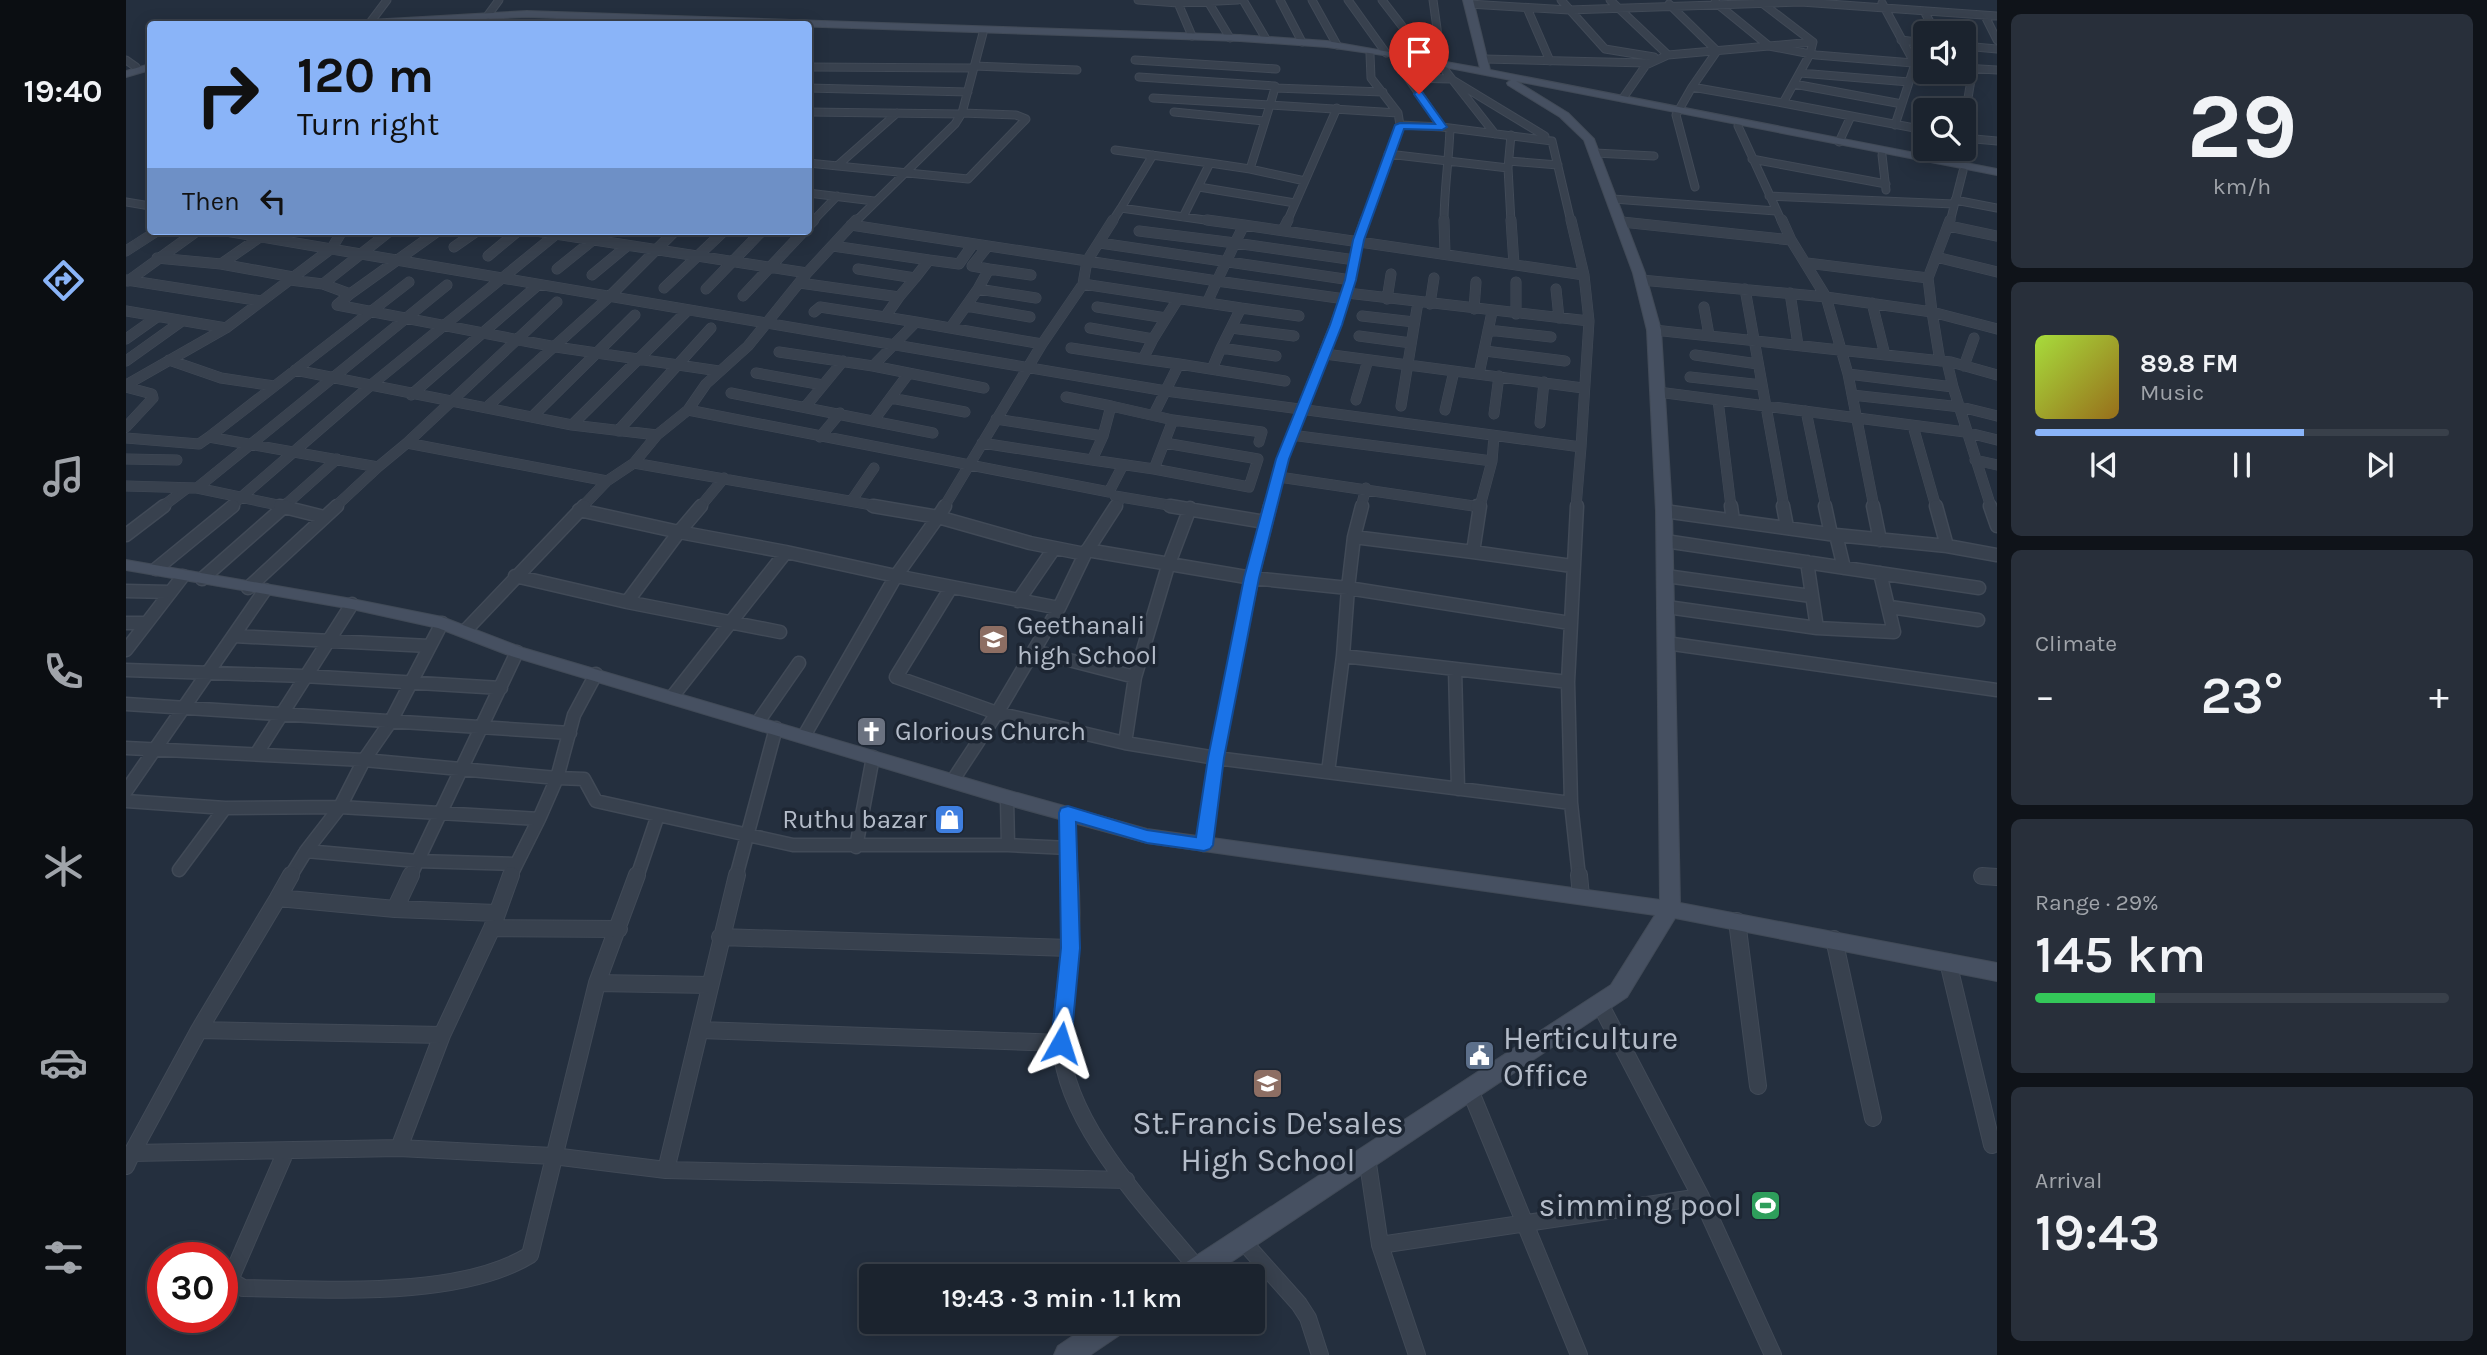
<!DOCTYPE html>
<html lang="en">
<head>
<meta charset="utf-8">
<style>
  :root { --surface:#1b232e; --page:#282f3a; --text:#f1f3f6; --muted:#a0a4aa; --line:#39404a; --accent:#8ab4f8 }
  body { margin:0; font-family:Karla,sans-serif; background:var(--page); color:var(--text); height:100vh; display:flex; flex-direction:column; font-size:26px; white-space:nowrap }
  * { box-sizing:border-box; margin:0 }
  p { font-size:23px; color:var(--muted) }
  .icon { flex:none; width:38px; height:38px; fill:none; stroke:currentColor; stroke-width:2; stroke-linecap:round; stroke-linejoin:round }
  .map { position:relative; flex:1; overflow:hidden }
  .sheet { display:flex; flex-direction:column; gap:14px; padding:14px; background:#0f1319; width:490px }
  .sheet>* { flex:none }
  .banner { position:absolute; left:21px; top:21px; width:665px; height:214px; border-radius:7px; box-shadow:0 4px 18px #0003,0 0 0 2px var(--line); background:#8ab4f8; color:#111; overflow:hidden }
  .tools { position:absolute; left:1787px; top:21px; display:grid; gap:14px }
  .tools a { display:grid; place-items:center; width:63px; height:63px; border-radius:7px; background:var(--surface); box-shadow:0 4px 18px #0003,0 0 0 2px var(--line); font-size:35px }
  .speed { position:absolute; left:21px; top:1242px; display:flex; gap:14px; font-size:35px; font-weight:700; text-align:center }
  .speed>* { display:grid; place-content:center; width:91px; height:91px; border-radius:50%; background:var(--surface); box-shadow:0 4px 18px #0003,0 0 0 2px var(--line); line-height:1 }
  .speed .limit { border:10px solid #d22; background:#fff; color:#111 }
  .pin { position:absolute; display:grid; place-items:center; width:60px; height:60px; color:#fff; margin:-72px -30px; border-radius:50% 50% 50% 0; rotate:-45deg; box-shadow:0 0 7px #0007 }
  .pin .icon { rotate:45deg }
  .me { position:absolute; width:77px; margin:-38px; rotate:6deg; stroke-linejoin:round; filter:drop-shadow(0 0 5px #0008) }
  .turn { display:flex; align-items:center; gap:24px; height:147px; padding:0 35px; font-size:32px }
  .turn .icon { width:91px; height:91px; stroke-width:2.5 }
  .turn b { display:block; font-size:49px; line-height:60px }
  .then { display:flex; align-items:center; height:66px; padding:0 35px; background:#0003; gap:14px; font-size:26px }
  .big { font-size:52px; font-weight:600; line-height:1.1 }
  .sheet .tile { flex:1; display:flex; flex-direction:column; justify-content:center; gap:10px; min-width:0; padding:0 24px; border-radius:10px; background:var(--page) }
  .sheet .dial { align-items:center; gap:0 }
  .dial b { font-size:91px; line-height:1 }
  .song { display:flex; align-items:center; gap:21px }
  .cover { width:84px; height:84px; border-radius:10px; background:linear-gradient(135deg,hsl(80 70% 55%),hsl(40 70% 35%)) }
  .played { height:7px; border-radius:4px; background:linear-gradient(90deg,var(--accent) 65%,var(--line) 65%) }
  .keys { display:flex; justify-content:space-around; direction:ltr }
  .heat { display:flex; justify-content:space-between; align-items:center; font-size:38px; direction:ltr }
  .charge { height:10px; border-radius:5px; background:linear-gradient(90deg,#34c759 29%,var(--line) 0) }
  .trip { position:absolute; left:733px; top:1264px; width:406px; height:70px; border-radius:7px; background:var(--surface); box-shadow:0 4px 18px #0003,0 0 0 2px var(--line); font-weight:600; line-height:70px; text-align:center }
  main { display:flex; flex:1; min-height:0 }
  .tab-bar { display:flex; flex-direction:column; width:126px; justify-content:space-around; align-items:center; background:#0b0e12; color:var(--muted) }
  .tab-bar .icon { width:49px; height:49px }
  .tab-bar .current { color:var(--accent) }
  .tab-bar b { font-size:32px; color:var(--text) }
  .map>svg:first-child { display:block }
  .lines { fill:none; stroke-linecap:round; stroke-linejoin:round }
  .street-far3-casing { stroke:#414a57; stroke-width:9 }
  .street-far2-casing { stroke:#414a57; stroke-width:11 }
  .street-far1-casing { stroke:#414a57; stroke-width:15 }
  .street-casing { stroke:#414a57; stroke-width:18 }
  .secondary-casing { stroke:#414a57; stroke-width:2 }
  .street-far3 { stroke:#38414e; stroke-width:7 }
  .street-far2 { stroke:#38414e; stroke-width:10 }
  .street-far1 { stroke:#38414e; stroke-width:12 }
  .street { stroke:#38414e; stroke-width:16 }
  .secondary { fill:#465061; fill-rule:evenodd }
  .route { fill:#1a73e8; stroke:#114b97; stroke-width:2 }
  .labels { text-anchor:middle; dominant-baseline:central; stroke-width:7; stroke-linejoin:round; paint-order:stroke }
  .poi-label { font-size:26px; fill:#b4bcc9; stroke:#1d2633; text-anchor:start }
  .near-poi-label { font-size:32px; fill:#b4bcc9; stroke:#1d2633; text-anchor:start }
</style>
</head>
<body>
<main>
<nav class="tab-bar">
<b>19:40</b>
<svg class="icon current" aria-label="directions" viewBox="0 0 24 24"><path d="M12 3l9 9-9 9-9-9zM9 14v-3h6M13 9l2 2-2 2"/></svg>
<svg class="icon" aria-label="music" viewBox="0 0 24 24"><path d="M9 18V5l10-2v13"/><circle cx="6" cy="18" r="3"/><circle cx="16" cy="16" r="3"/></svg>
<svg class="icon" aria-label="phone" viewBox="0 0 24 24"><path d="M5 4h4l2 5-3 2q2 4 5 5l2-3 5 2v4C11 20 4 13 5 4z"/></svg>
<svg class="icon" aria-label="climate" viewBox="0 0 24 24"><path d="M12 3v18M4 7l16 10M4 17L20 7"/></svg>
<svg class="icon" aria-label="car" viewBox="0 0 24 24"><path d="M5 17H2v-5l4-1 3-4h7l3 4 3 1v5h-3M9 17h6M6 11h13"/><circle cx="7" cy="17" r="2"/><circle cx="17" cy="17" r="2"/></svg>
<svg class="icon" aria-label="filters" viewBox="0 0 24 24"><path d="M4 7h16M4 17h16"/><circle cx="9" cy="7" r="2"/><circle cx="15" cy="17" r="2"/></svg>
</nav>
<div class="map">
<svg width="1871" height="1355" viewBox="0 0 1871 1355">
  <rect width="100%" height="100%" fill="#242f3e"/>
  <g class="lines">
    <defs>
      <path id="street-far3" d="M1012,0L1052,3L1112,0
        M1081,0L1104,38
        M1117,0L1140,39
        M1154,0L1176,42
        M1186,0L1211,45
        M1222,0L1260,53
        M1256,0L1303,61
        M1307,0L1316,64
        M1435,0L1479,49L1528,57
        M1484,0L1542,55
        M1589,2L1643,46L1687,42
        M1052,3L1066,36
        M1756,3L1789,64L1769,125
        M1343,4L1443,10L1675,2L1871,16
        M1543,4L1591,51L1566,87
        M1401,8L1424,61
        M1798,11L1810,33
        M362,15L373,0
        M1859,16L1871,40
        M243,24L261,0
        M1775,40L1799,43
        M1838,46L1871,49
        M1244,54L1245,78L1272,113L1274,125L1316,127L1426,141L1445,222
        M1269,59L1316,127
        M1358,59L1520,63
        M0,60L10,67
        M1009,60L1150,69
        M848,66L951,70
        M682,67L847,68
        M1838,68L1871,70
        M1318,69L1369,134
        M1674,73L1783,82
        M1013,77L1149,86
        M1282,78L1325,79L1419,136
        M1668,84L1776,104
        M682,88L842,92
        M1027,98L1144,105L1149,88L1257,92
        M1497,98L1520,65L1542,55L1643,46L1690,55L1799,64
        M1657,103L1799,130
        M682,112L836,114
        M1048,112L1138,121
        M1838,122L1847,68
        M1612,126L1656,222
        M1385,135L1382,168L1385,222
        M1838,138L1871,141
        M1713,142L1725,116
        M989,150L1084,163
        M1469,153L1528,156
        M1262,154L1382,168
        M1756,155L1760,190
        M1626,159L1760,184
        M1383,161L1432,165
        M682,163L842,179L900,119L890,115L836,113
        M711,166L771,113
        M1179,181L1124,169L1144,105L1272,113
        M1073,187L1169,203
        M1569,187L1550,115L1566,87L1657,103L1684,54L1687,42L1632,0
        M682,193L748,201
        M1643,196L1828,204
        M1487,199L1650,211
        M1829,200L1871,208
        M0,202L24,206
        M995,208L1027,155
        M1057,217L1084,163L1124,169
        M686,222L711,196
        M729,222L829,124L836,113L857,33
        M986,222L995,208L1093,222
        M1161,222L1211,108
        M1239,222L1274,125
        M1318,222C1318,190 1323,160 1324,128
        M1824,222L1837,171"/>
      <path id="street-far2" d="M1318,220L1319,254
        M1385,220L1388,264
        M1824,220L1802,278L1806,312L1871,329
        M1496,222L1665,240L1656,220
        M725,225L961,261L987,220
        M1118,225L1458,275
        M682,226L688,220
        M1823,226L1871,236
        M1157,230L1162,220
        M100,231L1040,391L1455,447L1463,321L1458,275L1445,220
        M410,231L681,273
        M1013,231L1109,243L1118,225L1081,220
        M1665,240L1700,297
        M974,243L1225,280
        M707,246L803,260L789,278L732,269
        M328,247L351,231
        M861,247L846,266L863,269
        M0,251L31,231
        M362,256L392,231
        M1810,257L1871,272
        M31,258L95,264L167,277
        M803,260L833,264L847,244
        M1681,263L1802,278
        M95,264L134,237
        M1227,268L1232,240L1239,220
        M431,269L467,240
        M466,275L501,246
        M0,280L135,301
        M164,280L197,284L224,294L312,231
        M1515,280L1700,297
        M2,281L71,231
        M1390,282V314
        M674,283L773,297L789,278
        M197,284L264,231
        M957,284L1115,308
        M538,288L598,231
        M580,289L636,231
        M852,289L863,269L905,275
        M1430,289L1433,318
        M1619,289L1658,507
        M1221,293L1463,321
        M1664,293L1672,345
        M224,294L211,305L430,347L593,371
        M617,296L678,231
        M1261,299L1265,274
        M1081,303L1091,281L1219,299L1156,459L1144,507
        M1746,303L1759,355
        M1304,304L1308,278
        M840,306L852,289L910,298
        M971,307L1040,318L1052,299
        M1578,307L1583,335
        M1348,309L1350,282
        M0,311L100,328
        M688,312L694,307L759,317L773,297
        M1236,316L1288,322
        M790,322L916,344L818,507
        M825,327L840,306L904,317
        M964,328L1027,339L1040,318
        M1105,328L1115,308L1173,316
        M1362,330L1425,337
        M1528,330L1825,362L1871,375
        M1233,336L1285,343
        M0,339L31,317
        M916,344L957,284L961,261L1091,281L1109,243L1229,260
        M945,348L1017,359L1027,339
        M1095,348L1105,328L1168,336
        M1359,351L1439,361
        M653,352L747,366L858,388
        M1199,354L1457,388
        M1569,355L1632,364
        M1017,359L1053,364L1028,414
        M43,360L95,378L148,386
        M0,361L56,321
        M1053,364L1159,381
        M747,366L790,322L759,317
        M1838,366L1848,338
        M1086,369L1095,348L1150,356
        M169,370L446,425L531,435
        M630,373L697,385
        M1353,374L1366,312
        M1722,374L1827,387L1821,362
        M1564,377L1636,385
        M0,385L100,328L206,248L216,231
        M0,387L26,394L27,398L0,427
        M1827,387L1865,507
        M1532,392L1839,432L1871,440
        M605,393L807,433
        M285,395L412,285
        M1726,395L1835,407L1871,416
        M940,397L985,406
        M765,398L839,412
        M1230,400L1242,360
        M1592,400L1605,507
        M680,406L717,361
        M985,406L1047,420L1028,469L966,460L977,436Z
        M1275,406L1292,302
        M361,407L482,298L549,231
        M562,410L983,492L997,465
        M1319,410L1328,371
        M1680,411L1700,507
        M1368,414L1373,376
        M406,417L509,315
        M870,419L977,436
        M748,420L783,373
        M1047,420L1136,432L1133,442
        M1414,423L1418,382
        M446,425L562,310
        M1787,426L1810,507
        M492,431L585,328
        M1165,435L1366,461L1368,436
        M83,437L283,282
        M694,437L714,413
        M0,438L73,444L83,437L252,467L281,443L481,481
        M281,443L431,302
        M856,443L966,460
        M0,459L51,460
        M1849,460L1871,465
        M508,463L757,507
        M1028,469L1123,487L1132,459L1039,443
        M1153,477L1354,507
        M0,486L71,488L161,507
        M71,488L321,285
        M989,496L1054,507
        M726,500L748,468
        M1354,506L1366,461
        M36,507L61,488
        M104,507L245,385L434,231
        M157,507L211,459
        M209,507L252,467
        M456,507L481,481L508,463L531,435L562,410L580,384L622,346L681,273L730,220
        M574,507L598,478
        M989,507L994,499
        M1235,507L1240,488
        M1450,507L1455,447
        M1748,507L1722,374L1700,297L1806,312L1814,361"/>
      <path id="street-far1" d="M154,506L198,517
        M575,506L553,532L660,552
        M747,506L812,517L819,506
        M1044,506L1139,522
        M1144,506L1126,578L1090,758L1445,803L1453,877
        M1236,506L1228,537L1347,552
        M1351,506H1354L1347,552L1446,566
        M1605,506L1607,520
        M1657,506L1661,527
        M1699,506L1705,534
        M1747,506L1754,540
        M1810,506L1821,546
        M1864,506L1871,526
        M453,510L553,532L501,602
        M1538,511L1710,535L1821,546L1871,555
        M0,535L38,506
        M1710,535L1718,568
        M1228,537L1222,588L1444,623
        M1539,541L1853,588
        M961,550L1126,578L1222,588L1217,656
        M959,554L933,608L871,713L999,743L1090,758L1078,845
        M1681,562L1691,628
        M30,569L107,506
        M389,576L501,602L654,632
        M1540,576L1685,596
        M76,579L159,506
        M122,588L211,506
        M824,589L770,677L871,713L827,780
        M0,591L44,592
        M892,601L927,550
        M1541,607L1691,628L1768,632L1754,573
        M1764,607L1852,620
        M933,608L770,576L812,517L904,543L959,554L990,506
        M0,623H18
        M340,630L458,506
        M108,636L303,646
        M1540,643L1871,690
        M0,650L57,576
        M908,651L1009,677
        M1329,669L1332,789
        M0,670L178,676L375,688
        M1442,682L1451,506
        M546,697L660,552L770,576L678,736
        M0,704L444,733
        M632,722L673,663
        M999,743L1009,677L1042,566L1064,508
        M0,748L238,760L431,778L448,715L470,674
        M131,753L226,604
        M1202,772L1217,656L1442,682L1445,803
        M0,791L139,590
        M881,799L882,845
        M0,801L99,808L214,807L238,760L265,721L316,623
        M941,813L945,877
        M730,847L747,757
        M180,851L291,861L389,864
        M53,870L99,808
        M1856,876L1871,877
        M164,877L180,851L214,807L413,819L431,778L458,779L470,801L667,845H882L943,848
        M284,877L391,652
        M384,877L413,819
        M511,877L532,815
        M610,877L650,728"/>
      <path id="street" d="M165,875L152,898L269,909L370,913
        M944,875C946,900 946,925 944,950C941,982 934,1013 935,1045C940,1126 1023,1209 1072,1269
        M1453,875L1455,896
        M1856,876L1871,877
        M152,898L73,1030L6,1153L273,1148L427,1156L540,1170L1000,1180
        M269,909L285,875
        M1611,921L1632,1086
        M366,928L493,929
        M594,937L944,948
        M1708,939L1747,1118
        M1822,962L1866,1145
        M471,983L584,985
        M1474,1004L1575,1197L1647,1355
        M73,1030L316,1035
        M574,1030L935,1043
        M1344,1090L1453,1355
        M273,1148L316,1035L366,928L385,875
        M160,1151L104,1280L117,1288C201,1289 332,1299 404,1255L471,983L511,875
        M1241,1157L1254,1245L1575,1197
        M0,1166L6,1153
        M540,1170L611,875
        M1116,1240L1173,1304L1182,1318L1194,1355
        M1254,1245L1291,1355"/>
      <path id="secondary" d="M1337,0H1347L1364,70L1871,169V175L1390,81L1442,113L1468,139L1519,273L1535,330L1546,511L1554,903L1871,963V981L1549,918L1501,997L1084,1276H1050L1053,1267L1485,985L1529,915L1021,843L875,803L385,656L312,628L226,609L0,570V560L226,599L316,617L397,648L877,789L1021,829L1534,900L1530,511L1521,330L1507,273L1458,140L1434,117L1382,85L1381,83L1385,80L1257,55L1201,47L1114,41L401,17L221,24L226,21L401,11L1114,35L1201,41L1354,68Z
        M24,64V70L0,77V71Z
        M969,1321H1005L1001,1330L964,1355H928L932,1346Z"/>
    </defs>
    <use href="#street-far3" class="street-far3-casing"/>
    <use href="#street-far2" class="street-far2-casing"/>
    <use href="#street-far1" class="street-far1-casing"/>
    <use href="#street" class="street-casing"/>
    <use href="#secondary" class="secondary-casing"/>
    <use href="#street-far3" class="street-far3"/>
    <use href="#street-far2" class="street-far2"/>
    <use href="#street-far1" class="street-far1"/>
    <use href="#street" class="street"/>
    <use href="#secondary" class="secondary"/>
  </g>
  <path class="route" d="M1290,92H1296L1321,127L1316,130L1278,129L1238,240L1230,280L1216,325L1163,459L1133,578L1098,758L1087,845L1084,849L1078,851L1021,843L950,822L954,948L945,1043L942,1049L935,1051L928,1049L925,1043L935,948L933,813L935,808L942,806L1021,830L1070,837L1082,758L1118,578L1150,459L1204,325L1219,280L1227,240L1269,125L1274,123L1309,124L1288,94Z"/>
  <defs>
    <symbol id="school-square" viewBox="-11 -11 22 22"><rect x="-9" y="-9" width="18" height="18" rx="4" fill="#8d6e63" stroke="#1d2633"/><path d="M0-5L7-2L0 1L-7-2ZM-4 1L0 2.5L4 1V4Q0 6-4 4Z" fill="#fff"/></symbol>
    <symbol id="church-square" viewBox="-11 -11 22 22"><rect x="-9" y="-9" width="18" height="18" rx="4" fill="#6b7280" stroke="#1d2633"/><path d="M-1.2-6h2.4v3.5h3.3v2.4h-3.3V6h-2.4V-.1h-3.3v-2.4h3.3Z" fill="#fff"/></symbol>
    <symbol id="shop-square" viewBox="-11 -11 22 22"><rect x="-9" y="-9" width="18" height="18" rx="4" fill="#3f7fe0" stroke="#1d2633"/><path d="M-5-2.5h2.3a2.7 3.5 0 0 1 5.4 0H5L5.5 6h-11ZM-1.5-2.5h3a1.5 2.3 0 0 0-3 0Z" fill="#fff"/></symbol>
    <symbol id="civic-square" viewBox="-11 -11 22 22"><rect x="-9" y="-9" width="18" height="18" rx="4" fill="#5c6f8a" stroke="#1d2633"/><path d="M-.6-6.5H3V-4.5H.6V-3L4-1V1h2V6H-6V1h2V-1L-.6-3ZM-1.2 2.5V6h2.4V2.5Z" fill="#fff"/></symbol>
    <symbol id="stadium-square" viewBox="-11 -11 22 22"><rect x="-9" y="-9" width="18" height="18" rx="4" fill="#2e9e5b" stroke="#1d2633"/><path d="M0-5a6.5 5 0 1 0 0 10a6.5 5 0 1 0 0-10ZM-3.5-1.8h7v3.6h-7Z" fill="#fff"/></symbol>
  </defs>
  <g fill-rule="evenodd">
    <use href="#school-square" x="850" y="622" width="35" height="35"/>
    <use href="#church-square" x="728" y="714" width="35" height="35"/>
    <use href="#shop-square" x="806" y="802" width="35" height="35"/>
    <use href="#civic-square" x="1336" y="1038" width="35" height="35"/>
    <use href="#school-square" x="1124" y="1066" width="35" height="35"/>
    <use href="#stadium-square" x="1622" y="1188" width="35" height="35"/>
  </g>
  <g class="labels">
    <g class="poi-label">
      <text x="891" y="625">Geethanali<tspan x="891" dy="30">high School</tspan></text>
      <text x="769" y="731">Glorious Church</text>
      <text x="801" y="819" text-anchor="end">Ruthu bazar</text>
    </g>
    <g class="near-poi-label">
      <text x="1377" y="1038">Herticulture<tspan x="1377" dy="37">Office</tspan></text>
      <text x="1142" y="1123" text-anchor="middle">St.Francis De'sales<tspan x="1142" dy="37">High School</tspan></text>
      <text x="1616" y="1205" text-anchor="end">simming pool</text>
    </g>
  </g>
</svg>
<div class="tools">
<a><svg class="icon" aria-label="sound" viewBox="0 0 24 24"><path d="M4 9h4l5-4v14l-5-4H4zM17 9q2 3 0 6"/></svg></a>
<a><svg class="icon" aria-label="search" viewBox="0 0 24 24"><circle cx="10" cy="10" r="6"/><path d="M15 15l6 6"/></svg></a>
</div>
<div class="speed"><div class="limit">30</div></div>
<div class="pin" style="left:1293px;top:94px;background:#d93025"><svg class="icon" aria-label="arrive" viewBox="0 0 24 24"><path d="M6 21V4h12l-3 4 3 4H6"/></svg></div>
<svg class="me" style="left:935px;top:1043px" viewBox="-20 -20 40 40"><path d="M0-17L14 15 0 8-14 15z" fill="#1a73e8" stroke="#fff" stroke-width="4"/></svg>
<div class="trip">19:43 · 3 min · 1.1 km</div>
<div class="banner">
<div class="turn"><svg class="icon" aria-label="right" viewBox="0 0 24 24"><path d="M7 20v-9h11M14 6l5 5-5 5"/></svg><div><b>120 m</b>Turn right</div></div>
<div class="then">Then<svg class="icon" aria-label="left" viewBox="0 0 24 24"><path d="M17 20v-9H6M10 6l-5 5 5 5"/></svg></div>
</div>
</div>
<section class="sheet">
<div class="tile dial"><b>29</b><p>km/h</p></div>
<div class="tile">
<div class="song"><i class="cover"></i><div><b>89.8 FM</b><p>Music</p></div></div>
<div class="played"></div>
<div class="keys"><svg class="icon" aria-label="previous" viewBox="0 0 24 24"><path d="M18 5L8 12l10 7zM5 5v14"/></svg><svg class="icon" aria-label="pause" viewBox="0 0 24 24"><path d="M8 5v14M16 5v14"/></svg><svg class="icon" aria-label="next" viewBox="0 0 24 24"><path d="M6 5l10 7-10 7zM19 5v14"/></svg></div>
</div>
<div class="tile"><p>Climate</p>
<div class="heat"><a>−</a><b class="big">23°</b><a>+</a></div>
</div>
<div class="tile"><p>Range · 29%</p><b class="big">145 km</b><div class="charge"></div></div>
<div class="tile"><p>Arrival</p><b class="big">19:43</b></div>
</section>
</main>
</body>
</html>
